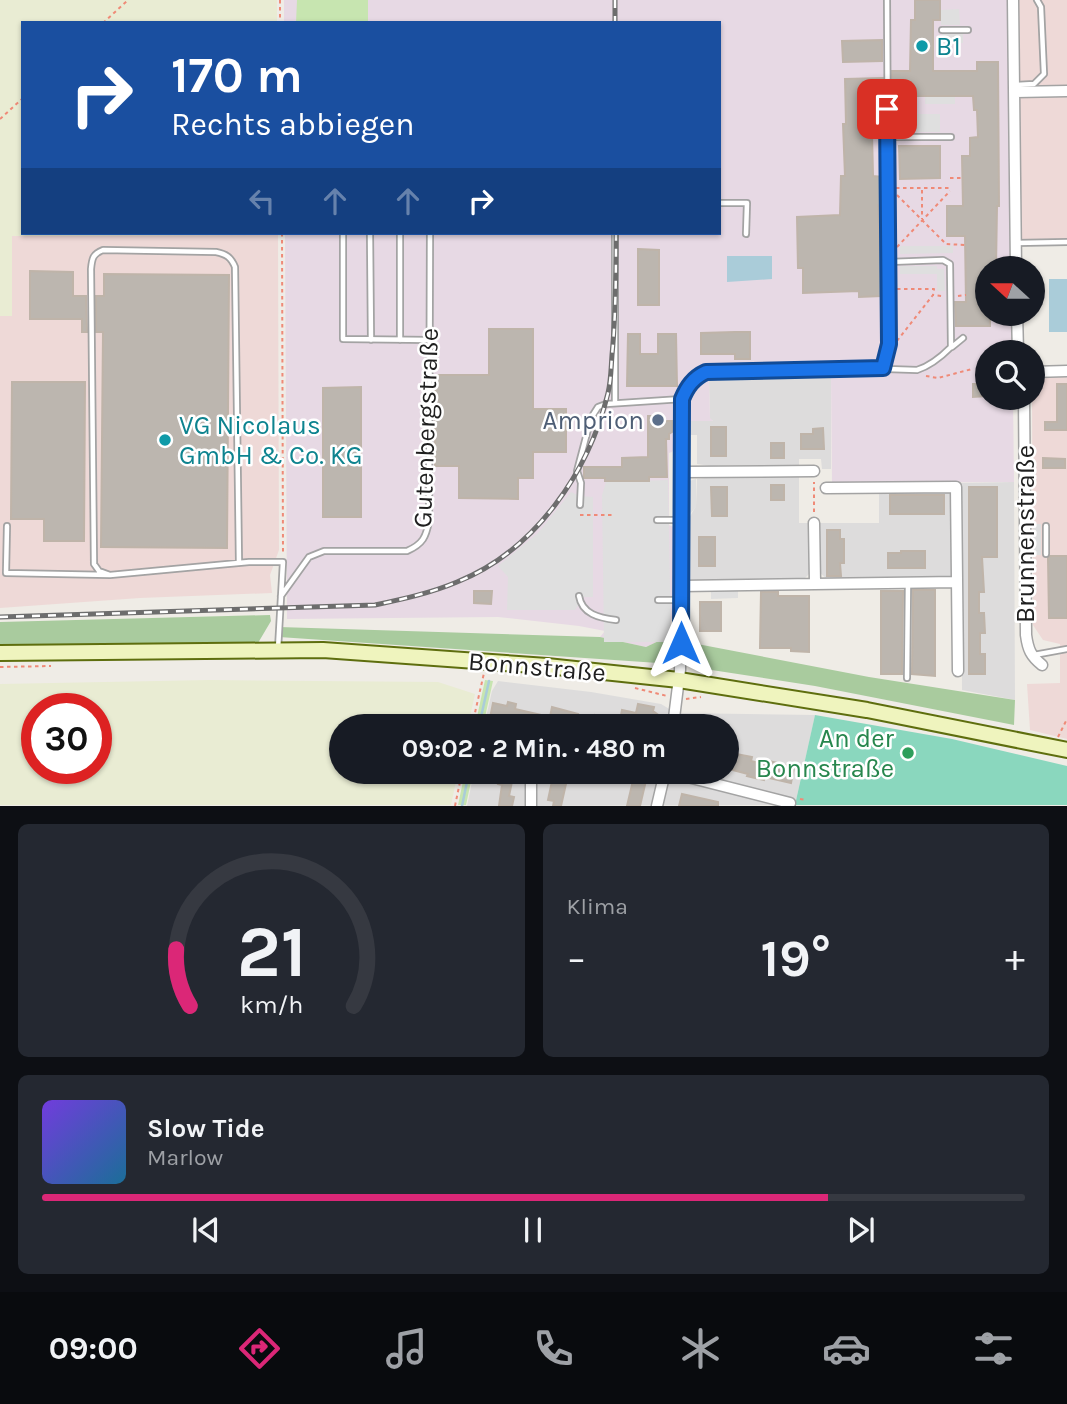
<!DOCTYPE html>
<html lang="de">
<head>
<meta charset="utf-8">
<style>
  :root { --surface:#171b24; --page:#242831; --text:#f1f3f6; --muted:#9ea1a6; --line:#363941; --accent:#db2777 }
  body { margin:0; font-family:Karla,sans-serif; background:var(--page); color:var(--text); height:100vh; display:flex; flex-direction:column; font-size:26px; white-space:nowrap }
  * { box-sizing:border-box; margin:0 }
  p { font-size:23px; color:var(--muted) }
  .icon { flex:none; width:38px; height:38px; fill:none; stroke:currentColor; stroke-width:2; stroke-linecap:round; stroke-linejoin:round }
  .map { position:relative; height:806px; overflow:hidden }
  .panel { display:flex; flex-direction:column; gap:18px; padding:18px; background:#0d0f14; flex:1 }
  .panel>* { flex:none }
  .top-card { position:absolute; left:21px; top:21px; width:700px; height:214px; border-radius:0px; box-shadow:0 2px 5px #0004; background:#1a4fa0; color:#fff; overflow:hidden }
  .needle { width:46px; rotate:291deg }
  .tools { position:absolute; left:975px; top:256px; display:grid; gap:14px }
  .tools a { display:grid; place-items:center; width:70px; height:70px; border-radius:50%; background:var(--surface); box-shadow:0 2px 5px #0004; font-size:35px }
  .speed { position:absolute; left:21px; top:693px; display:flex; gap:14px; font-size:35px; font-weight:700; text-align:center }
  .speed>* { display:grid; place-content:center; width:91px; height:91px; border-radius:50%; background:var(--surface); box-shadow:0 2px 5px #0004; line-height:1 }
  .speed .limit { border:10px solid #d22; background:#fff; color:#111 }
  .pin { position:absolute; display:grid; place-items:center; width:60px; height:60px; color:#fff; margin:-30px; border-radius:14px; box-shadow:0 4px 10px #0006 }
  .me { position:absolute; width:77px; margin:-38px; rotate:0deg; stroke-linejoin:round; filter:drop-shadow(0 0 5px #0008) }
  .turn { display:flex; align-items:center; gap:24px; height:147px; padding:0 35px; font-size:32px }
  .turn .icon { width:91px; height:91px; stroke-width:2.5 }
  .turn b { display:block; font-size:49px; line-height:60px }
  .lanes { display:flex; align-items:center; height:66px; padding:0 35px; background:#0003; justify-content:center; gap:35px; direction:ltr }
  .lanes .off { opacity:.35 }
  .big { font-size:52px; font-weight:700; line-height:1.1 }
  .panel .tile { flex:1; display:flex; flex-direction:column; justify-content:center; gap:10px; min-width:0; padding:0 24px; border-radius:10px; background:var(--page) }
  .panel .dial { align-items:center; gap:0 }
  .dial svg { height:182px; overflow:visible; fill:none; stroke:var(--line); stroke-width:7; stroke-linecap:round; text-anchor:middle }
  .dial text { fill:var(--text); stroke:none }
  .song { display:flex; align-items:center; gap:21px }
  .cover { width:84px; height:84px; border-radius:10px; background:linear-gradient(135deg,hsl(260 70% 55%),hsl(200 70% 35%)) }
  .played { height:7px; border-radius:4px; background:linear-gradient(90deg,var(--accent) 80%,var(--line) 80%) }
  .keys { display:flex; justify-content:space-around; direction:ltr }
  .heat { display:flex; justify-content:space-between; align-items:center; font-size:38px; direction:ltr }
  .panel .tiles { flex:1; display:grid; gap:18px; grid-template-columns:1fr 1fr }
  .tile:last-child { grid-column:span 2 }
  .trip { position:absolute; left:329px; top:714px; width:410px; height:70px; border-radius:35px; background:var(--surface); box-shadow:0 2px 5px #0004; font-weight:700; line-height:70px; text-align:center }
  .menu { display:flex; height:112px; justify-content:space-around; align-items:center; background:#090b0e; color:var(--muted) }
  .menu .icon { width:49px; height:49px }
  .menu .active { color:var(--accent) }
  .menu b { font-size:32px; color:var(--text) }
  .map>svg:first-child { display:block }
  .residential { fill:#dddcdc }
  .commercial { fill:#eed9d7 }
  .industrial { fill:#e7d9e4 }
  .farmland { fill:#e9ecd3; fill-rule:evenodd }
  .grass { fill:#c7e5b0 }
  .forest { fill:#a9cb9e }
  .pitch { fill:#8ad7be }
  .parking { fill:#dfdfdf }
  .water { fill:#aaccd9 }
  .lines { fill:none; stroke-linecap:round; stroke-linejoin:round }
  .stream { stroke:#aaccd9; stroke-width:2.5 }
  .building { fill:#bcb6af; stroke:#bfb4a9; stroke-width:2 }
  .service-casing { stroke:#a3a3a3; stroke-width:8 }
  .minor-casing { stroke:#a3a3a3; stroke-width:13 }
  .secondary-casing { stroke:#5e6e0e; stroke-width:18 }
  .path { stroke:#ef8a77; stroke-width:2; stroke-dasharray:3.5 3.5; stroke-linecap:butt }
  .service { stroke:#fff; stroke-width:4.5 }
  .minor { stroke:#fff; stroke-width:10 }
  .secondary { stroke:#eff4be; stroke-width:14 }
  .rail-casing { stroke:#6d6d6d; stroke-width:5 }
  .rail { stroke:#fff; stroke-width:2.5; stroke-dasharray:8; stroke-linecap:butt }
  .route-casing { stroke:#114b97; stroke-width:18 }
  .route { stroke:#1a73e8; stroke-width:12 }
  .culture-dot { fill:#0f9aa8; stroke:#fff; stroke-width:2.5 }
  .service-dot { fill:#5c6f8a; stroke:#fff; stroke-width:2.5 }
  .leisure-dot { fill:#2e9e5b; stroke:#fff; stroke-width:2.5 }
  .labels { text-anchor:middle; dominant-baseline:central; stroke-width:5; stroke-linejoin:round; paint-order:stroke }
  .culture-label { font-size:26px; fill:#0d838f; stroke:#fff; text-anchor:start }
  .service-label { font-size:26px; fill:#4e5e75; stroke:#fff; text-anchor:end }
  .street-label { font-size:26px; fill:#1f1f1f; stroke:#fff }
  .leisure-label { font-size:26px; fill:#27864d; stroke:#fff; text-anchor:end }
</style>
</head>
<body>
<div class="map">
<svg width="1067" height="806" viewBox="0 0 1067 806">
  <rect width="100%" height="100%" fill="#efece6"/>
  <path class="residential" d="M831,377V469H822L821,459H799V466L727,465L711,466L697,464V435H691V421H713L710,419L709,378Z
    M712,477H799V523H810L811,572L804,579L688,581V520L696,506L697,479Z
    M1014,482L1015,700L962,690L961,483Z
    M879,483H951L952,577L827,579L818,571L817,523H879Z
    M498,681L591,692L661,704L676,713L815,715L795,805L467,806L474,772H726V726H484L492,691Z"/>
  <path class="commercial" d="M1019,0H1067V246H1020Z
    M278,235L279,550L270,575L272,593L140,598L0,608V316L12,315V236Z
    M1052,376H1067V739L1030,730L1027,684L1060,683V644L1043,640L1033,625L1032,397L1033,390L1039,381Z"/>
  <path class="industrial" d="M284,0H1010L1011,268H987V313H1012V352H987V397H1013L1014,482L832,483L831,377L713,378L709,379L710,418L713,421H691V435H676L675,447L672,452L669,453V525L676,528V587L673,593V614L667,637L646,647L600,637L605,631L579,626L498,617L287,619L285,233H719V23H284Z"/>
  <path class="farmland" d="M0,0H277V23H23V233H278V235L12,236V316H0Z
    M210,680L438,682L475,694L468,726H341V772H458L451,805H0V684ZM37,709H96V768H37Z"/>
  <path class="grass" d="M297,0H368V23H296Z
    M485,680L493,681L483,726H475Z
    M465,772H473L466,805H458Z"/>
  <path class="forest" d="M270,615L271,621L258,643L0,645V622Z
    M279,627L600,637L646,647L667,637H673L670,653L658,663L279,637Z
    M692,643L869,677L1015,700L1014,725L815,686L705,669L694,657Z"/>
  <path class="pitch" d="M815,715L952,739L1067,766V805H795Z"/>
  <path class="parking" d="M959,9L960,25H941V10Z
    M942,34H963V43L942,44Z
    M890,97H915V104H890Z
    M925,97H955V104H925Z
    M893,114H940V132H894Z
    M900,246H953V253L900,254Z
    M900,266H937V269H944L945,291H937V274H900Z
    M696,479V507L689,515V481Z
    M668,480L671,642H604L602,495L606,482Z
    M571,492L580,496L593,497V597H584L575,610H507L508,577L498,566L538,533Z
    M1033,524H1041V555H1033Z
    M711,588H738V598L711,599Z"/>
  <path class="water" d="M727,256H772V279L727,282Z
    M1049,279H1067V332H1049Z"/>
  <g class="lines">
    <path class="stream" d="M479,726L489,681
      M462,806L469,772"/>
  </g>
  <path class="building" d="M915,0H940V20H933V71H977V62H998L999,206H997L996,268H987V313H990V326H956L955,302H966L965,236H947V206H963L962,156H970V138L978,137L977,110H974L973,96H892V71H910L911,20H915Z
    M882,40V61L843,62L842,41Z
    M883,78V133H872L873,176L882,177L881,205H878L881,296L859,297V291L803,293V268H798L797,217L840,215L841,176H845L843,124H846L845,79Z
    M899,146H940V178L900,179Z
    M638,249L659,250V305H638Z
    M30,271L73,272V296H86L87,332H82V319H30Z
    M104,274L229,275L227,548L101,547L103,332H96V296H104Z
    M489,329H533V409H566V452H533V478H518V499L459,498V466H435V375H489Z
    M735,332H750V359H735V354H701V333Z
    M628,334H640V354H658V334H676L677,386H627Z
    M12,382H85L84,541H44V519H11Z
    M973,384H987V396L973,397Z
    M1057,384H1067V430H1045V422H1057Z
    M361,387V517H323V388Z
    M648,416H663L664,421H672V432L669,434V439H666L667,477H649V481H605V478H584V467H622V458L648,457Z
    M711,427H726V456H711Z
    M823,428L824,449H801V434H813V429Z
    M771,443H784V458H771Z
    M1043,458L1065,459V468H1043Z
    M771,485H784V500H771Z
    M711,487H727V516H712Z
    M969,487H997V557H982L984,592H979V613H984L985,633H980V654H985V674H969Z
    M890,495H944V514H890Z
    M827,530H840V539H844V563H840L841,576H827Z
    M699,537H715V566H699Z
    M901,551H925V568H888V553H901Z
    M1050,556H1067V618H1049L1048,558Z
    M913,590H935V676L912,674Z
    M474,591H492L491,604L474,603Z
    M881,591H903L902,674H881Z
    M761,592H778V596H809V652L791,651V648H760Z
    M700,602H721V631H700Z
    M508,702L516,704L515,709L550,717L552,707L578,714L577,718L594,722L595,715L604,717L602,726H527L490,718L493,703L507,706Z
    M638,704L654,707L653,711L661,717L659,726L619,725L622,710L636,713Z
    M726,752L752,757L751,761L759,763L768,765L769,761L794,767L791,783L765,777L764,780L755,778L747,776L748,774L729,769L726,767Z
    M501,772H514L509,796L514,797L512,806H499L502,785L498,784Z
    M554,772L568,775L561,806H553L554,801L548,800Z
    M635,772H648L640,806H627Z
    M682,794L718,802V806H679Z"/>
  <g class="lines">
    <defs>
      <path id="service" d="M942,30H968
        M1015,85L1034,84L1044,74L1041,7L1037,0
        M887,137H951
        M719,203H747L746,234
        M343,233V339L430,340
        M370,233L371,340
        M400,233V340
        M1016,243L1067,242
        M952,347L963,338
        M883,367L889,343L887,0
        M615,403V233
        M580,505L581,483L577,471L591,418L598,407L606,404L682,399C687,387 693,378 706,372L857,368L917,370C930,366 941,357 951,347L950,264L943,260L889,262
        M657,520H682
        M7,526L6,573L110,575L249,562H283L278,649
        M1046,554V526
        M110,575L99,571L94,564L91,269C92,258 93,254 103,250L216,252C226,254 231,257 235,267L239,563
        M281,596L309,557L324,551H407C423,544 426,537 429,521L430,233
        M579,596C582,614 599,618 616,620
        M658,600H681
        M1034,655L1067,649
        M907,678L908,584"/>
      <path id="minor" d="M1013,0L1016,268
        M1014,92L1067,91
        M1017,313L1018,352
        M1032,372L1067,371
        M1024,397L1026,635C1028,650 1031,656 1042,665
        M682,472L814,471
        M826,488L956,487L958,671
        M814,523L815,583
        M682,586L957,582
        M673,726L680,670L682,399
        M668,772L790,803L789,806
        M531,806V772
        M657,806L665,772"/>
      <path id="secondary" d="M0,653L323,650L547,666L679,680L867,710L1067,750"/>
    </defs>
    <use href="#service" class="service-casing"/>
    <use href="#minor" class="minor-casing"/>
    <use href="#secondary" class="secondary-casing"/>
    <path class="path" d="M280,0V23
      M103,23L128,0
      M0,119L23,98
      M950,178H963
      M896,188H950
      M922,190V219
      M897,195L946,244L965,245
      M282,233L283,554
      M897,247L950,191
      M897,289H934L933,295
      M958,296L966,295
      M897,341L933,295L942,296
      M926,376L938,378L972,369
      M814,512V482
      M580,515H614
      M0,667L51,666
      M635,688L667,696
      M686,699L701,697
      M472,726L484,673
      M1058,737L1067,719
      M800,799L806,800
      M455,806L462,772"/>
    <use href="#service" class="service"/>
    <use href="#minor" class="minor"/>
    <use href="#secondary" class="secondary"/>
    <defs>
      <path id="rail" d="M615,0V23
        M0,617L375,605C403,599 431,593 457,582C535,551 589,472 608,393C611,381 611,368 612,355C616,314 616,274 616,233"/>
    </defs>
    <use href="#rail" class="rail-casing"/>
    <use href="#rail" class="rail"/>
  </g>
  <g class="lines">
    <defs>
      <path id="route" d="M681,643L682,399C687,387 693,378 706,372L883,368L889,344L887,109"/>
    </defs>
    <use href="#route" class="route-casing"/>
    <use href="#route" class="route"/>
  </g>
  <g class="culture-dot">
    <circle cx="922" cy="46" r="7"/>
    <circle cx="165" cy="440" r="7"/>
  </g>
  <circle class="service-dot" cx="658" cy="420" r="7"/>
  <circle class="leisure-dot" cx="908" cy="753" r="7"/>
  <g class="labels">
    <g class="culture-label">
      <text x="936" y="46">B1</text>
      <text x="179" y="425">VG Nicolaus<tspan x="179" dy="30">GmbH &amp; Co. KG</tspan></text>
    </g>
    <g class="service-label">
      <text x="644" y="420">Amprion</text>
    </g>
    <g class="street-label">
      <text transform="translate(426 428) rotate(-88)">Gutenbergstraße</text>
      <text transform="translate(1025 534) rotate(-90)">Brunnenstraße</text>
      <text transform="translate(537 667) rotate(5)">Bonnstraße</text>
    </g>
    <g class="leisure-label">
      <text x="894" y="738">An der<tspan x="894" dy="30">Bonnstraße</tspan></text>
    </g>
  </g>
</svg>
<div class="tools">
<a><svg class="needle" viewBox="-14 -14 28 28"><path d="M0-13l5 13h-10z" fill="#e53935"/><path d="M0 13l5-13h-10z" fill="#9ea1a6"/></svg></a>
<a><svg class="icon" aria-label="search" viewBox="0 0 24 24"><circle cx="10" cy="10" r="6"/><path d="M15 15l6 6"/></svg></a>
</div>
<div class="speed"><div class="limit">30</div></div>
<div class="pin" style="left:887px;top:109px;background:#d93025"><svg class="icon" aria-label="arrive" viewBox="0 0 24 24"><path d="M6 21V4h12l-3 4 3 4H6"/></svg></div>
<svg class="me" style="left:681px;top:643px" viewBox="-20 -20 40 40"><path d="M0-17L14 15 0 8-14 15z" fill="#1a73e8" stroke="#fff" stroke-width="4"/></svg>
<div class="trip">09:02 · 2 Min. · 480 m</div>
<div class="top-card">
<div class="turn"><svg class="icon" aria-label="right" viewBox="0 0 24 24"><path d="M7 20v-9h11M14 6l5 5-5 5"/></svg><div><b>170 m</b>Rechts abbiegen</div></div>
<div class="lanes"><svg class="icon off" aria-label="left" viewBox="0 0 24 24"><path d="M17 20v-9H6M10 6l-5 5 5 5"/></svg><svg class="icon off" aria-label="ahead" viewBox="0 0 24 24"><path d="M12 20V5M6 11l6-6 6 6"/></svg><svg class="icon off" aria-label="ahead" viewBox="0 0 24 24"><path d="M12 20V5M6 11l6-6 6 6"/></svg><svg class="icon" aria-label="right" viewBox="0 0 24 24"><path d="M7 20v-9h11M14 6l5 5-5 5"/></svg></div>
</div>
</div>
<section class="panel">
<div class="tiles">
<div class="tile dial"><svg viewBox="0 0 100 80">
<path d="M14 69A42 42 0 1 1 86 69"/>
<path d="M14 69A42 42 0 0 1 8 44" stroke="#db2777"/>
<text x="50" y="56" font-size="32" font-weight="700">21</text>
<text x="50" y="72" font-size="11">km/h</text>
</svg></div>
<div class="tile"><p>Klima</p>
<div class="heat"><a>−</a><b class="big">19°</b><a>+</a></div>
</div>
<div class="tile">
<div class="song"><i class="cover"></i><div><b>Slow Tide</b><p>Marlow</p></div></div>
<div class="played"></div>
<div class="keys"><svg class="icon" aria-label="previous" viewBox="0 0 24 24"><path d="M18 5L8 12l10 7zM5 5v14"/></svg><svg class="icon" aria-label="pause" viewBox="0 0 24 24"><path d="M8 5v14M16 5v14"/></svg><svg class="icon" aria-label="next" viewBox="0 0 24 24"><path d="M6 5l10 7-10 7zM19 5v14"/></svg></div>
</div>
</div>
</section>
<nav class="menu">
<b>09:00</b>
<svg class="icon active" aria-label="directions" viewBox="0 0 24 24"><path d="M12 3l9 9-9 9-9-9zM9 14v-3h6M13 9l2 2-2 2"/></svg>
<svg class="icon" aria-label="music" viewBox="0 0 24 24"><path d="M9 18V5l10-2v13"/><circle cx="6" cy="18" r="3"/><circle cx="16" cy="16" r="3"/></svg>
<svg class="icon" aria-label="phone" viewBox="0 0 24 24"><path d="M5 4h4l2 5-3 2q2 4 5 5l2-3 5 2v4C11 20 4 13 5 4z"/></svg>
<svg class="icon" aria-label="climate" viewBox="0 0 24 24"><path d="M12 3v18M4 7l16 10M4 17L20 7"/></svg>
<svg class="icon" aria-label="car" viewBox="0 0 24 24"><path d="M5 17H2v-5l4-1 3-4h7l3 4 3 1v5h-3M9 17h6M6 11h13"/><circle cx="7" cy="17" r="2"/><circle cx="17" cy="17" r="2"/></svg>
<svg class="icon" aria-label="filters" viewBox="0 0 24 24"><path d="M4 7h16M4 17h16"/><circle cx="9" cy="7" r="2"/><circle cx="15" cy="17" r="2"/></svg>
</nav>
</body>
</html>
